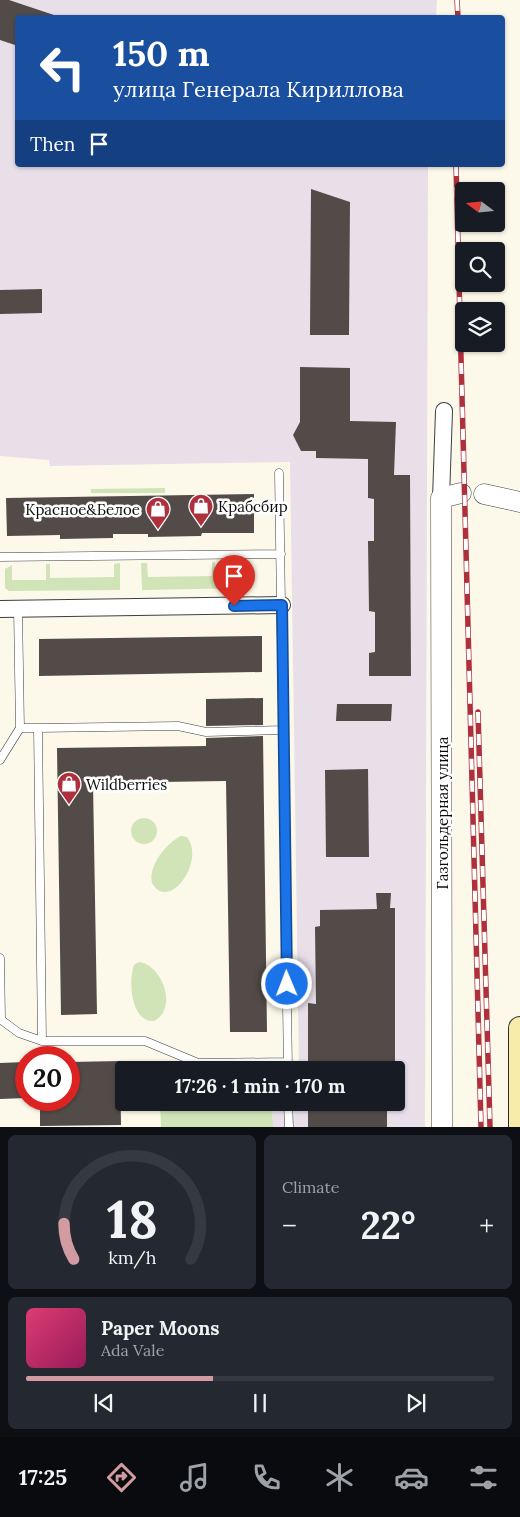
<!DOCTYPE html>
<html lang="en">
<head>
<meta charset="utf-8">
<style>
  :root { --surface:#171b24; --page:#242831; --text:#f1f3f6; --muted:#9ea1a6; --line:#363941; --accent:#d29ba2 }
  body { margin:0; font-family:Lora,serif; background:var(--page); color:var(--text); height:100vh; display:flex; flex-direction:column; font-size:19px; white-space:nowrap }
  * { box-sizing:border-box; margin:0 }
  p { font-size:16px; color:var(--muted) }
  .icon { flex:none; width:28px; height:28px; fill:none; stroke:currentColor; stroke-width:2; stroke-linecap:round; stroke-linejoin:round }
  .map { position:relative; height:1127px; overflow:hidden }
  .details { display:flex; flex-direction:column; gap:8px; padding:8px; background:#0d0f14; flex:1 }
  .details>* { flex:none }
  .banner { position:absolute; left:15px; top:15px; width:490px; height:152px; border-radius:5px; box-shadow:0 1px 4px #0004; background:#1a4fa0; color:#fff; overflow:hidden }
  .needle { width:32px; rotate:286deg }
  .controls { position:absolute; left:455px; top:182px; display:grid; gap:10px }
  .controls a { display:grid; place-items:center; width:50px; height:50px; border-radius:5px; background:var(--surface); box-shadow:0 1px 4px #0004; font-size:25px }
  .speed { position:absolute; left:15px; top:1046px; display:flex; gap:10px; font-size:25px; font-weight:700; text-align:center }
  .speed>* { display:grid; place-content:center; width:65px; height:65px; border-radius:50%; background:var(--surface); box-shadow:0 1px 4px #0004; line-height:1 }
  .speed .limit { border:8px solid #d22; background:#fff; color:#111 }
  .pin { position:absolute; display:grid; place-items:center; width:42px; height:42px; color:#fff; margin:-51px -21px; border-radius:50% 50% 50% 0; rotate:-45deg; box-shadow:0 0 5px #0007 }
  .pin .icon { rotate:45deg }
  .me { position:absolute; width:55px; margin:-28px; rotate:359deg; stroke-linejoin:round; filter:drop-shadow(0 0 4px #0008) }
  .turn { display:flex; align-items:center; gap:18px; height:105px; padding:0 15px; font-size:22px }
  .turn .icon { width:65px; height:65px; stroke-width:2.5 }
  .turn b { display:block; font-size:35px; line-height:42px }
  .then { display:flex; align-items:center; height:48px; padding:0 15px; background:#0003; gap:10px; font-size:19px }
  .big { font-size:38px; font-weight:800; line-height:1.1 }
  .details .tile { flex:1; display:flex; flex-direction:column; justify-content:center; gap:8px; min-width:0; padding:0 18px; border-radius:8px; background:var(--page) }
  .details .dial { align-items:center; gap:0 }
  .dial svg { height:130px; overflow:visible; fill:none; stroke:var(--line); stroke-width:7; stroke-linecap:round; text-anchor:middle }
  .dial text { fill:var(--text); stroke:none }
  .song { display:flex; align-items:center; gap:15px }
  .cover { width:60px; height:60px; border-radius:8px; background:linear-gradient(135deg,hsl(340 70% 55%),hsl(330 70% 35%)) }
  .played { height:5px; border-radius:2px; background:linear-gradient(90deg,var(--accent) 40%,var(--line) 40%) }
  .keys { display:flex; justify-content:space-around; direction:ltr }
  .heat { display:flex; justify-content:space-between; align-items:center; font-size:28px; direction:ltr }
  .details .tiles { flex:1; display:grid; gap:8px; grid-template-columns:1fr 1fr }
  .tile:last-child { grid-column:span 2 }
  .trip { position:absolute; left:115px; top:1061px; width:290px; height:50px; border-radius:5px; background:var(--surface); box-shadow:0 1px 4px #0004; font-weight:800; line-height:50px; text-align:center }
  .tab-bar { display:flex; height:80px; justify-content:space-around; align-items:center; background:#090b0e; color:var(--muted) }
  .tab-bar .icon { width:35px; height:35px }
  .tab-bar .active { color:var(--accent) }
  .tab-bar b { font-size:22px; color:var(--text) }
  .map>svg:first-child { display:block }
  .industrial { fill:#e8dfe9 }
  .green { fill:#d0e4b7 }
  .building { fill:#524b48 }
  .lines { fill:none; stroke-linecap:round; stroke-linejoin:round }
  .service-casing { stroke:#3e3e3e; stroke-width:9 }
  .minor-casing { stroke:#3e3e3e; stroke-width:18 }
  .tertiary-casing { stroke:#3e3e3e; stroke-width:21 }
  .secondary-casing { stroke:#2d2d2d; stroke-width:24 }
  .service { stroke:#fff; stroke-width:8 }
  .minor { stroke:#fff; stroke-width:16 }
  .tertiary { stroke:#fff; stroke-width:20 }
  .secondary { stroke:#f8ecaa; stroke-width:22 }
  .rail-casing { stroke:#ad303c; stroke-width:5.5 }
  .rail { stroke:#fff; stroke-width:4; stroke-dasharray:11; stroke-linecap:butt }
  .route-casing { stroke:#114b97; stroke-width:12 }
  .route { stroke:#1a73e8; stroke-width:9 }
  .labels { text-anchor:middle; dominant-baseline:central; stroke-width:5; stroke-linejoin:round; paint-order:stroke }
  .poi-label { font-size:15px; fill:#0b0b0b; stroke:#fff; text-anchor:start }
  .street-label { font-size:15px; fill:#0b0b0b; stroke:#fff }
</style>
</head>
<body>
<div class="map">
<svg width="520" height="1127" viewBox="0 0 520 1127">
  <rect width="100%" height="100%" fill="#fdf9ea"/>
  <path class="industrial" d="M0,0H437L436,18H18V165H428L425,1127H273L272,1103L396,1102V1070H299L290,462L50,466L49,460L0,456Z"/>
  <path class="green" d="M165,488V493H91V489Z
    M212,562H215V576H247V562H250L251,588L142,590L141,563H147L148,577L212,576Z
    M120,563V590L9,591L5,588V569L12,565V580H46V564H50V578L114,577V564Z
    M131 831a13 13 0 1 1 26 0a13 13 0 1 1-26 0Z
    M181,836L187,837C206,861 169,913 152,883C148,866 166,843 181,836Z
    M139,962C163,965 178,1009 154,1021C131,1023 128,981 134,965Z
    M160,1103H272L273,1127H161Z"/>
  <path class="building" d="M0,0H9L54,15V18H18V46L0,40Z
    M311,189L350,202L349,335H310Z
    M42,289V313L0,314V290Z
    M300,367L350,368V421L396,422L394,475H410L411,676H369V653L375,652V612L369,611L368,541H374V499L368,498V459L316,458V451H301L293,435L300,422Z
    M254,494V533H202L201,536L148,537V534H113V538L60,539V535L7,536L6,498Z
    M262,636V672L39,676V639Z
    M263,698V725L206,726V699Z
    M337,704H392L391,721H336Z
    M263,736L267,1032H230L226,781L93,783L97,1014L61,1015L57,748L206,746V738Z
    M368,769L369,857H326L325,770Z
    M376,893H391L390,908H395V1065H386V1070H308V1003L316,1004L315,927L320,926V910L377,909Z
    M120,1061L121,1125L40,1126V1100H69V1062Z
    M26,1062V1098L0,1099V1063Z
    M308,1102H387V1127H308Z"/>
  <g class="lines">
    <defs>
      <path id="service" d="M279,473L288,1070
        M0,557L281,554
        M20,728H38L42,1041
        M38,728L178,726L206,732L284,730
        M0,760L20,728L18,609
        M0,958L1,1019
        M0,1019L19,1033L42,1041H145L198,1063L288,1062
        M288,1102L289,1127"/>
      <path id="minor" d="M441,498L444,411
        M0,609L282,605"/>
      <path id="tertiary" d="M484,494L520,502
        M442,1127L441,498L461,493"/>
      <path id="secondary" d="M520,1127V1028"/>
    </defs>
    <use href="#service" class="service-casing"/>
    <use href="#minor" class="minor-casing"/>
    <use href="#tertiary" class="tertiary-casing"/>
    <use href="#secondary" class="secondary-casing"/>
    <use href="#service" class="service"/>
    <use href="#minor" class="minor"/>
    <use href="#tertiary" class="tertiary"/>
    <use href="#secondary" class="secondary"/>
    <defs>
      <path id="rail" d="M457,0L458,18
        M456,165L481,1127
        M478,712L490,1127"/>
    </defs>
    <use href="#rail" class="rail-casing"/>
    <use href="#rail" class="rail"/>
  </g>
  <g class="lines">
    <defs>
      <path id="route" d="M234,606L282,605L287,984"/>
    </defs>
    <use href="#route" class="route-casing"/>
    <use href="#route" class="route"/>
  </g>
  <defs>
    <symbol id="shop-pin" viewBox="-11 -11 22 30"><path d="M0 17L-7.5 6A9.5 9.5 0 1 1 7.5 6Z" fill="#ad303c" stroke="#fff"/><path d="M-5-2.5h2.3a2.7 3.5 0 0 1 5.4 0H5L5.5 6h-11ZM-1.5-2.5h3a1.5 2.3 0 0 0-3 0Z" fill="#fff"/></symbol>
  </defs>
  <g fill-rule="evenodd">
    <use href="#shop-pin" x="187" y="492" width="28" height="38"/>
    <use href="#shop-pin" x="144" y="495" width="28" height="38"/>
    <use href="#shop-pin" x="55" y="770" width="28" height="38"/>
  </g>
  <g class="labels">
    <g class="poi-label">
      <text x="218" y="506">Крабсбир</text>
      <text x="140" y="509" text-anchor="end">Красное&amp;Белое</text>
      <text x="86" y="784">Wildberries</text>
    </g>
    <g class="street-label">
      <text transform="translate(442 813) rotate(-90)">Газгольдерная улица</text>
    </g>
  </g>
</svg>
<div class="controls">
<a><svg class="needle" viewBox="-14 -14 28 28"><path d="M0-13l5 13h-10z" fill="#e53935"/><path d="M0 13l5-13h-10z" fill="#9ea1a6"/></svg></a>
<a><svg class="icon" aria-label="search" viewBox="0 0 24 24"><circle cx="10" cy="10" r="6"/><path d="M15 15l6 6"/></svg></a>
<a><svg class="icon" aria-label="layers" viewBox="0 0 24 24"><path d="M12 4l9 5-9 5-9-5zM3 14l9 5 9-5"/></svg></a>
</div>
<div class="speed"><div class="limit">20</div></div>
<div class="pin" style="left:234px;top:606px;background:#d93025"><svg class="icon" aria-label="arrive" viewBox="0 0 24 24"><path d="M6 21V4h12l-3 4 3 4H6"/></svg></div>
<svg class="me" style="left:287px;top:984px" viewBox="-20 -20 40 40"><circle r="17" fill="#1a73e8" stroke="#fff" stroke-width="3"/><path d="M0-11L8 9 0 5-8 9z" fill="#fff"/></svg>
<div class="trip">17:26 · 1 min · 170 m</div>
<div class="banner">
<div class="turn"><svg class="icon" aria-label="left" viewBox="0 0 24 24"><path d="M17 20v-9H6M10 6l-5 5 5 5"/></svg><div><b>150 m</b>улица Генерала Кириллова</div></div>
<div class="then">Then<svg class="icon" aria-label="arrive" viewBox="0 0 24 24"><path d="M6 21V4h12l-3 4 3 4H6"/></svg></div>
</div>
</div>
<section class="details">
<div class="tiles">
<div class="tile dial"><svg viewBox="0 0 100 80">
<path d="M14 69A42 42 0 1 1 86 69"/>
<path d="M14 69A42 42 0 0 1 8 47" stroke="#d29ba2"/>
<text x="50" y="56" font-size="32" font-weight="700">18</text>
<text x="50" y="72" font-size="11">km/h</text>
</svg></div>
<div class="tile"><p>Climate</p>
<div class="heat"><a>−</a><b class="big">22°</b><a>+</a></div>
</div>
<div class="tile">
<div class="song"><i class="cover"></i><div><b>Paper Moons</b><p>Ada Vale</p></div></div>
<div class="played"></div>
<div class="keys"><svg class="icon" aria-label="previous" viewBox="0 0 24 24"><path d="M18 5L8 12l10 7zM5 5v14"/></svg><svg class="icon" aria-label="pause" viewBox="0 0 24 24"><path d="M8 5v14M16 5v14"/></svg><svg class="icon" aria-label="next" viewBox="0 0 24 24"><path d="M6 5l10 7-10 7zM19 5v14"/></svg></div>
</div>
</div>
</section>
<nav class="tab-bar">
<b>17:25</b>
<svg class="icon active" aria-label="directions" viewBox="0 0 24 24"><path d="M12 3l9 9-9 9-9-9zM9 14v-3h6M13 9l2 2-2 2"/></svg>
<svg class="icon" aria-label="music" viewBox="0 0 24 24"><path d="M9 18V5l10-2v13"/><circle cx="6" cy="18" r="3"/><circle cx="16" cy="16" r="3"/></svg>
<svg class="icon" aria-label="phone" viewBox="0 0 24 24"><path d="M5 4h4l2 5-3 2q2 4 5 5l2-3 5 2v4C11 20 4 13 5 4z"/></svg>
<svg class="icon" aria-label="climate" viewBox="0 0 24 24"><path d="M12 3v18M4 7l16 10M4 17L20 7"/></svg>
<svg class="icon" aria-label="car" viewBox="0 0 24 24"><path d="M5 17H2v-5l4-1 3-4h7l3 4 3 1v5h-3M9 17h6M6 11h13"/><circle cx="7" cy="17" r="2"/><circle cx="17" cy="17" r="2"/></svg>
<svg class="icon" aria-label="filters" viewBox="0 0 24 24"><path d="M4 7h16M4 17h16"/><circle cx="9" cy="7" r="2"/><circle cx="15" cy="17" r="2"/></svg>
</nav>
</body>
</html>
